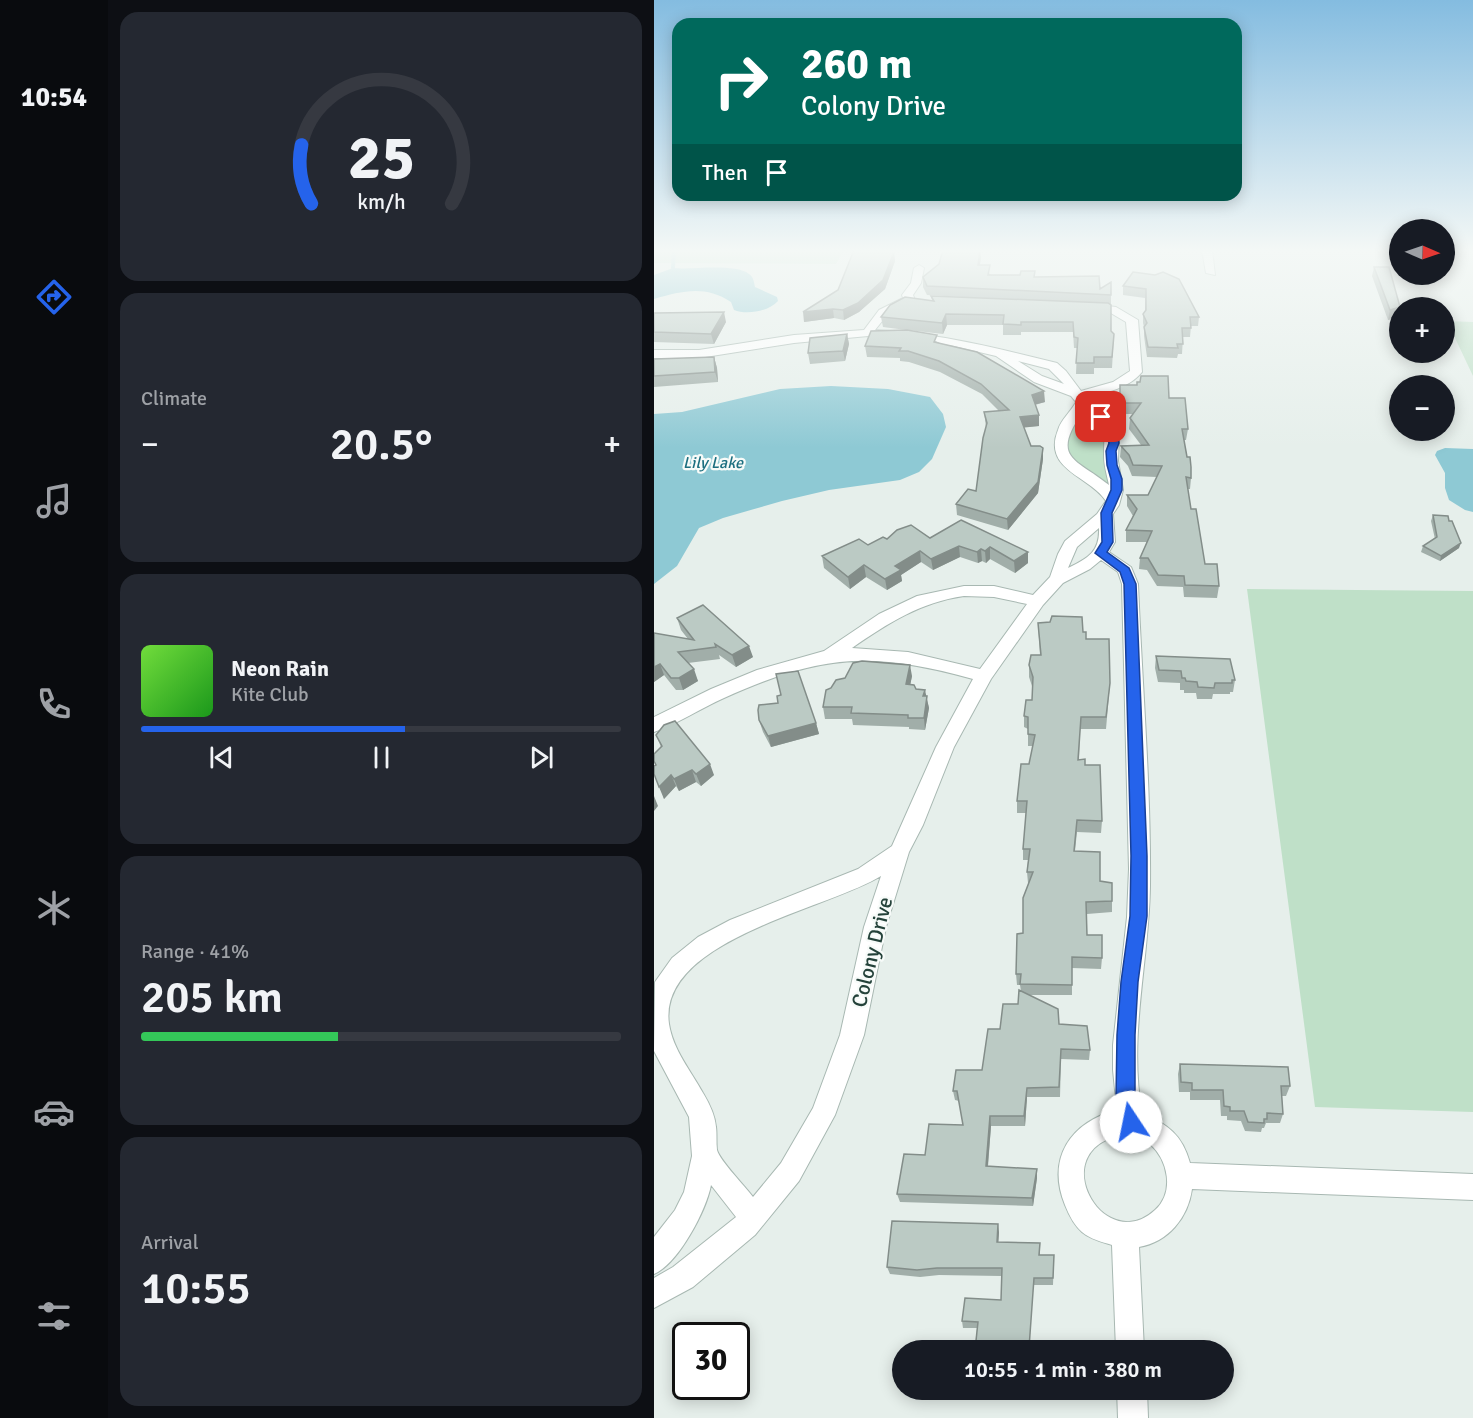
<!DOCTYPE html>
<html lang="en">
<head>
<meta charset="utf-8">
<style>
  :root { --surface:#171b24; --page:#242831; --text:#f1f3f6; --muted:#9ea1a6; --line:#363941; --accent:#2563eb }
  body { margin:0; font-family:Signika,sans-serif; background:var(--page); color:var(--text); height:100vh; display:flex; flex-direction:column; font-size:22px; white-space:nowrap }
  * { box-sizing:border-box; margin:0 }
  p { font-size:20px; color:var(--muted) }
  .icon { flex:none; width:33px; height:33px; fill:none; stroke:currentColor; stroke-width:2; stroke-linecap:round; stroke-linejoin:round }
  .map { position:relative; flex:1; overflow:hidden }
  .details { display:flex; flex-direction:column; gap:12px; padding:12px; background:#0d0f14; width:546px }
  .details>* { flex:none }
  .guide { position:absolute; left:18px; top:18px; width:570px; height:183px; border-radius:18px; box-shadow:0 3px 15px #0003; background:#00695c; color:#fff; overflow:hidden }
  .needle { width:39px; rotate:92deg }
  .buttons { position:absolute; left:735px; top:219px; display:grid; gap:12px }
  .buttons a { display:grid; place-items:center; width:66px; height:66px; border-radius:50%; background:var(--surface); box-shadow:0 3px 15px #0003; font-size:30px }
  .speed { position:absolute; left:18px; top:1322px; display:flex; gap:12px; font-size:30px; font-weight:700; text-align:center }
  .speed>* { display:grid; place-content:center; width:78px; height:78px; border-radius:50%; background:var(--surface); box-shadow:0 3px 15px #0003; line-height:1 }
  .speed .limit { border:3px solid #111; border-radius:9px; background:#fff; color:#111 }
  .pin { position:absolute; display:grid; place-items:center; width:51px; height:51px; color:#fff; margin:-26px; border-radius:12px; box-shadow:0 3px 9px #0006 }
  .me { position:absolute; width:66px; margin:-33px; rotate:349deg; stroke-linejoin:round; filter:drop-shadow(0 0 4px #0008) }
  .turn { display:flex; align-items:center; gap:21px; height:126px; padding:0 30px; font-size:27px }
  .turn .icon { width:78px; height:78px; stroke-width:2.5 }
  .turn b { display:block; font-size:42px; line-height:51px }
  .then { display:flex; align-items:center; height:57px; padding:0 30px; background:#0003; gap:12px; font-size:22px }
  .big { font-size:45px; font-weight:600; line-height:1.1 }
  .details .card { flex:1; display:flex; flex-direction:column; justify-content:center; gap:9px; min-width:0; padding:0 21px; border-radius:18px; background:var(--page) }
  .details .dial { align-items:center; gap:0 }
  .dial svg { height:156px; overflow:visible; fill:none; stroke:var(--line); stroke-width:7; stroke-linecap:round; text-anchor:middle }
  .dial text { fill:var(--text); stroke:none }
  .song { display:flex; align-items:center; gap:18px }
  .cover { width:72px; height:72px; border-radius:9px; background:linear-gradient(135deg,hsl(100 70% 55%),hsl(120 70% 35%)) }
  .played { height:6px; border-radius:3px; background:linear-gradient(90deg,var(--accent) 55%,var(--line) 55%) }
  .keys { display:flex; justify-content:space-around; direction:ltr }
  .heat { display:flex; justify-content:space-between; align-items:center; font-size:33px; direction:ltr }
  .charge { height:9px; border-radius:4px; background:linear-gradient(90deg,#34c759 41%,var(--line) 0) }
  .trip { position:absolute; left:238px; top:1340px; width:342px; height:60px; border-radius:30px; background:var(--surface); box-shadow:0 3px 15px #0003; font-weight:600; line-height:60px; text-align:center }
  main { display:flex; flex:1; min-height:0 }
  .tab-bar { display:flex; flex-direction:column; width:108px; justify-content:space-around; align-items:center; background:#090b0e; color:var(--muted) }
  .tab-bar .icon { width:42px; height:42px }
  .tab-bar .current { color:var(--accent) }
  .tab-bar b { font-size:27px; color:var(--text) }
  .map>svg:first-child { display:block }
  .green { fill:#bfe0c8 }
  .water { fill:#8ec9d4 }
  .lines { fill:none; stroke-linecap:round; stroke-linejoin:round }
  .stream { stroke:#8ec9d4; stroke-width:4 }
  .minor-casing { stroke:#a8b8b2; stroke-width:2 }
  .minor { fill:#fff; fill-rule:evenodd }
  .wall { fill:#a1aea9 }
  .shaded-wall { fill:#838d89 }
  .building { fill:#bbcac4; stroke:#838d89; stroke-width:1.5 }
  .route { fill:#2563eb; stroke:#184099; stroke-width:1.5 }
  .labels { text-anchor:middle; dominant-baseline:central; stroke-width:4.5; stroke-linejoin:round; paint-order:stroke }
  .far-water-label { font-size:16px; font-style:italic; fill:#1c6f80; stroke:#f7fbf9 }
  .near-street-label { font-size:21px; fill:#24423a; stroke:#f7fbf9 }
</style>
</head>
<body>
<main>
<nav class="tab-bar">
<b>10:54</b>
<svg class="icon current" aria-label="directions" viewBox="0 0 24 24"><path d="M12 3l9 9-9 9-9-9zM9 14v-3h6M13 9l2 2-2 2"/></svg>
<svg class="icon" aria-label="music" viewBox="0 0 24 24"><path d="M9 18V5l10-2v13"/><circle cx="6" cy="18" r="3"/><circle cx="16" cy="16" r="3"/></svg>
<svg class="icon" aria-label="phone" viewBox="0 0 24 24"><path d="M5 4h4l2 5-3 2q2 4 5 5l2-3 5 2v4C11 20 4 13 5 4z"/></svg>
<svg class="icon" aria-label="climate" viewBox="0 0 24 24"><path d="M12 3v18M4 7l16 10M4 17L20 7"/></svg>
<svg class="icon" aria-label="car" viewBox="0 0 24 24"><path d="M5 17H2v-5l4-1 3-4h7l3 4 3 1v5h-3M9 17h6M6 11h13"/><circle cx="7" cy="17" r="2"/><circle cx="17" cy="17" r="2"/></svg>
<svg class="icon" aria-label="filters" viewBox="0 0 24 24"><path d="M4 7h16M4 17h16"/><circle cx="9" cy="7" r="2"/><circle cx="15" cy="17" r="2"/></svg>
</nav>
<section class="details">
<div class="card dial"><svg viewBox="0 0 100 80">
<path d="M14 69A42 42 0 1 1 86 69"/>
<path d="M14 69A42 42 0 0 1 9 39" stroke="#2563eb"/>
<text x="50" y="56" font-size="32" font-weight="700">25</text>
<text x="50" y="72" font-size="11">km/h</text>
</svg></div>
<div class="card"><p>Climate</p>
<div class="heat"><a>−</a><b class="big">20.5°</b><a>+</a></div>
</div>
<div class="card">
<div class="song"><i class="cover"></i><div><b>Neon Rain</b><p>Kite Club</p></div></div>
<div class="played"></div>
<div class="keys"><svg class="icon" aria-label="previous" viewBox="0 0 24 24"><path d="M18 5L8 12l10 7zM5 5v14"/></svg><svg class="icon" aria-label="pause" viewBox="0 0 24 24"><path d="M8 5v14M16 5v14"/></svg><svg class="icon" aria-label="next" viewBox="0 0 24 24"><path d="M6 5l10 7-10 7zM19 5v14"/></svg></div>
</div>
<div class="card"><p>Range · 41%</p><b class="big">205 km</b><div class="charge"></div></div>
<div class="card"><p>Arrival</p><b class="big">10:55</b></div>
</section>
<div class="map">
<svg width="819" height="1418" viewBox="0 0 819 1418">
  <rect width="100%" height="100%" fill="#e6efeb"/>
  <path class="green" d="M0,250H190L182,264L0,263Z
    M793,321L819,322V376Z
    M433,410L453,431L455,483L445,479L414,456L412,434L429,411Z
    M593,589L819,591V1112L661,1107Z"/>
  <path class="water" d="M19,268C38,270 81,263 95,274C100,277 100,283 101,287L123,297L124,301C114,312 92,315 80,310L77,302C51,285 28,291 0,299V275Z
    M177,386L234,389L276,397L289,414L292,427L278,459L265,472L246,480L175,490L128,501L69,518L45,528L23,566L0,584V414L28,412L126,389Z
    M791,448L819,449V512L811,510L795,500L791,488V473L781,455L783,451Z"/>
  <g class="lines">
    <path class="stream" d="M19,268L20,250"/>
    <defs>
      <path id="minor" d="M548,250H558L561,275L552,273Z
        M265,265L270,268L267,283L259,295L261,300L233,315L221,330C283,333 343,348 403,363L412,371L427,391L459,382L476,371L472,322L455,312L429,307V303L462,307L484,320L488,372C474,389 452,392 432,398L455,418L465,436L464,461L469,490L465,505L459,514L461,542L455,552L477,567L484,584C488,684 497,785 496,886C495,962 474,1037 488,1113C514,1125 528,1134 536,1163L819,1174V1200L538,1189C534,1218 514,1242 485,1247L490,1350H462L458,1245C448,1242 436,1239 428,1232C420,1225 415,1215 411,1205C392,1158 417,1122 463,1110L459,1070V1045L473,917L475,869L468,584L464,572L447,560L436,569L409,583L389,605L337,679L300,747L269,825L255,852L232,927L210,1035L181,1115L145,1181L101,1235L39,1287L0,1308V1278L19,1267L82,1217L57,1185C52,1211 24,1264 0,1274V1237L21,1210L30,1192L38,1156L35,1117L0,1051L1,982L18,958L44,937L76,920L204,869L238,846L282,747L319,679C217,651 168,654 70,698C47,708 24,724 0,732V717L57,689L103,670L170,651L225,614L263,596L310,586H340L379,595L396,577L404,554L411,541L443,514L452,501C436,476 388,470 404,430C407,419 417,412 422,402L417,396L380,382L342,356L300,346L254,338L214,336L140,343L45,358H0V350H45L140,335L210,330L225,310L249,298L248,295L257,283L260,268ZM364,361L395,369L410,384L388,376ZM430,410C455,431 450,427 450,456C450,466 453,475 455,485C422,458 395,459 430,410ZM445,528C446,551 435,558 414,568L423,547ZM310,596L340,597L373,604L326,669L254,652L198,648C234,623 267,602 310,596ZM227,876L210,927L186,1035L159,1108L127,1163L99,1197C91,1186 66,1161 63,1150C62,1142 63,1134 62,1127C61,1115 55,1103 49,1093C37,1071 19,1050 15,1024C3,940 174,909 227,876ZM476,1134C482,1137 491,1139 496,1144C514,1160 521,1192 501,1210C448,1259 385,1143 476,1134Z
        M463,1389H493L494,1418H464Z"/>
    </defs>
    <use href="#minor" class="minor-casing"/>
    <use href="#minor" class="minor"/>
  </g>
  <path class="wall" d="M240,252L241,261L231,289L205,312L190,320L180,318L150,322L184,290Z
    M327,257L326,265L337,275H366L381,271V277L446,289L457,282V331L460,334L458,368H440V374H422L423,348H420L419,332H367V335H349V325H293L289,334L254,330L284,342L391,402L381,405L385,415V426L370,427L377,446L389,448V459L384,493L354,530L303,515L302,504L322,491L332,427L330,412L345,411L328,394L286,372L255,362L246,361V358L213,357L211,346L252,330L229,327L227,317L278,300L277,296L326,298L273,295L269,287V277Z
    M720,267L746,308L744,317L734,320L718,276Z
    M479,272L545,317L544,326H537L536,337H529L528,354H524L523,358L493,357L490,336V327L489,323V314L491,311V298L469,295V286Z
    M0,313L72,322L60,344L0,342Z
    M193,334L195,344L191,361L156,364L154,353Z
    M60,357L63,368L64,382L0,387V359Z
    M466,385L515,398L534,429L532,440H530L537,478L536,489H534L537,509L551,564L565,586L563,598L530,597L529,587L503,586L493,570L485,569L486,558L493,542H472V530L479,516L473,506V495H494L503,477L478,476L474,466L466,457L467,446L487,445L475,429L476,418L479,414H465Z
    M779,515L795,521L805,548L786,561L767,552L769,546L781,539L777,521Z
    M307,520L374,563L361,573L336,559L332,563L328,561L324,563L306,557L279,570L267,562L247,575L248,581L233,590L212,577L196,589L170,568L168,556L214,545L233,539L276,538Z
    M23,618L99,657L82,667L65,655L66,659L34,663L44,681L29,690H22L10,675L0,682V633L34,639L27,630Z
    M384,623L429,632L456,683L452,729H426L425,760L431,765L448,821L447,833L423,832L421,851L446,881L458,901V912L433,914V935L448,958L447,969L418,968V995H374L405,1024L436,1050L435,1060L407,1059L406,1097H373L371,1126H337L334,1167L383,1169V1178L379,1206L246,1202L243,1194L271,1155L309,1125L305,1101L301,1100L299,1091L328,1070L346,1029L364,1004L367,991L366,985H363L362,974L369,933L375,884L374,883L373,872L374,860H369V849L372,813H363V801L375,764L379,746H374V729L370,727V716L378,700V686L375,677V665L386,655Z
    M502,656L581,680L579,692H576V694H559L558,699H543L542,693H530V690H526V683L504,682L501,668Z
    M258,676L256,685L272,696L275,708L271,730L255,729V727L199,725L198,719H171L169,707L177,688Z
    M105,720L162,723L165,734L117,747L109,732Z
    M2,735L60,775L47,786L42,782L25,791L22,786L10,799L2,765L7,747Z
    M526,1064L636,1086L632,1096H628L629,1114L626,1123H612L610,1128H608L607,1132L591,1131L587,1121L573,1120V1116H567L566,1100H536V1092H525L524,1074Z
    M345,1232L344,1242L386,1251V1255H400L399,1285H380L321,1350L323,1328H309L308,1321L347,1300V1276L285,1275L266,1277L236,1274L233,1267Z
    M404,1389H431V1390Z"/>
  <path class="shaded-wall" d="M327,250V257L324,274V265Z
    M240,252L241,261L231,289L205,312L190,320L189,310Z
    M746,307L744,317L734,320L736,310Z
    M179,309L180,318L150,322L149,312Z
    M70,312L72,322L60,344L57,334Z
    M292,314L293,325L289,334L288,323Z
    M193,334L195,344L191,361L189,351Z
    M60,357L63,368L64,382L61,372Z
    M390,391L391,402L379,405L378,395Z
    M385,415V426L366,428V417Z
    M389,448V459L384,493L354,530L353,519Z
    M807,543L805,548L786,561L787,556Z
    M305,546L306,557L279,570L277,559Z
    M336,547V559L332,563L331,551Z
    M327,549L328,561L324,563L323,552Z
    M266,551L267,562L247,575L248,581L233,590L231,579L241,566Z
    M374,552V563L361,573L360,561Z
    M210,565L212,577L196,589L194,577Z
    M95,646L99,657L82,667L78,655Z
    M6,664L10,675L0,682V667Z
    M256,665L258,676L254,696L252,684Z
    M40,669L44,681L29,690L25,678Z
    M271,690L275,708L271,730L270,718L269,696Z
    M162,723L165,734L117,747L114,736Z
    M56,764L60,775L47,786L42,774Z
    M38,770L42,782L25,791L20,779Z
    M17,775L22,786L10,799L5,787Z
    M0,796L4,806L0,811Z
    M373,1088V1097L371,1126L370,1116Z
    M336,1116L337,1126L333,1175L332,1166Z
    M383,1169V1178L379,1206L378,1198Z
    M344,1224L345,1232L344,1250L343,1242Z"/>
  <path class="building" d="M200,250H231L240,252L229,280L204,303L189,310L179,309L149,312L184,290Z
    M289,250H326L324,265H336L334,275H366L367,271H381L380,277L445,276L446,289L457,282V295L273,286L269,277L285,264Z
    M720,267H735L746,307L736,310Z
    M479,272L501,275L509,272L525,279L545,317H536L537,328H528L529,344H523L524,348L494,347L490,327L493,323L489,314L492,310V289L469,286Z
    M277,296L454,303L457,305V331L460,334L458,357H440V363H422L424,338L420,337L419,322H367V325L349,324L350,315L292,314L288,323L227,317L236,305L251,297L280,301Z
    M70,312L57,334L0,332V313Z
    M253,330L283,335L280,342L323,352L390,391L378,395L385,415L366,417L377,446H386L389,448L384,482L353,519L302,504L314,489L322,491L329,438L333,423L330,412L355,410L327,384L285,361L254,351H245L247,348L211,346L217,331Z
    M193,334L189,351L154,353L156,338Z
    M60,357L61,372L0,376V359Z
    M487,376H514L515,398H531L534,429H528L533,457H536L537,467V478L532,477L537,509H542L551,564H563L565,586L531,585L530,576L504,575L494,558H486L498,531L472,530L483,509L473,495H494L508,466L479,465L475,455L467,446L495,445L476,418L487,403H466V385H483V382H486Z
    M779,515L794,516L795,521H798L807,543L787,556L769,546L783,537Z
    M307,520L374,552L360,561L336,547L331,551L327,549L323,552L305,546L277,559L266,551L241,566L247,570L231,579L210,565L194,577L168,556L205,539L214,545L229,537L233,539L243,530L257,525L276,538Z
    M49,605L95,646L78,655L61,644L62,647L24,652L40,669L25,678H17L6,664L0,667V633L40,640L23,618Z
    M398,616L428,617L429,632H432V639H455L456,683L452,717H427L424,760L431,759V765H446L448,821L423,820L420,851L446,852V881L458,883V901L432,902L433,935H448V958L418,957V985L366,984L367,974H362L363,934L369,933V898L379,872H373L376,849H369L373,801H363L367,764H375L381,735L374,734V717L370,716L372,700H378L379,677L375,665L377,655H387L384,623L396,622Z
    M502,656L576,659L581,680H578V683H561L560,688L544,687L543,682L532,681L531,678H528L527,671L505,670Z
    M208,661L256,665L252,684L260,685L262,689L271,690L269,696H273L270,718H254V715L197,713L198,707H169L172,690L177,688L182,680L191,678L199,663Z
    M144,671L162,723L114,736L105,720L104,710L105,705L124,703L123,696L127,695L122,674Z
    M21,721L56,764L42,774L38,770L20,779L17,775L5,787L0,774V766L2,765L0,761V754L8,746L2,735L10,725Z
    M365,990L404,1009L405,1024L433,1026L436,1050L407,1049L405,1087L373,1088L370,1116H336L332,1166L383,1169L378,1198L243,1194L250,1154L271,1155L275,1124L309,1125L303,1091H299L302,1070H328L334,1029H346L349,1004H364Z
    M526,1064L634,1067L636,1086H627L629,1114L613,1113V1119H610V1123L594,1122L590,1111H576V1107L570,1106L569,1090H538V1083L527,1082Z
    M238,1221L344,1224L343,1242L386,1243L385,1255H400L399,1278H380L375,1348L432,1350H321L324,1322L308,1321L311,1298L347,1300L348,1268H283L263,1270L233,1267Z"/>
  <linearGradient id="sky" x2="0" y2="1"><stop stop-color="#84bce0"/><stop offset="0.56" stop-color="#f4f8f6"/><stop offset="1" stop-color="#f4f8f6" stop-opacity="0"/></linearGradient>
  <rect width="819" height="448" fill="url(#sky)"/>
  <path class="route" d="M444,415H451L463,432L465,443L462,451L463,465L468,479V490L458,513L459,542L453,552L475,568L482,584L493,856V916L484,982L481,1035V1098L486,1122L484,1128L477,1131L470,1128L462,1098L463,1035L467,982L476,916L477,856L470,584L466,572L441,553L448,542L447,513L457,490V479L453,465L452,451L455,443L452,432L443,417Z"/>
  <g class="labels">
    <g class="far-water-label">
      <text x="59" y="463">Lily Lake</text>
    </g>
    <g class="near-street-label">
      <text transform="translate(218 952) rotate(-76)">Colony Drive</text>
    </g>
  </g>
</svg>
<div class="buttons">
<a><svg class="needle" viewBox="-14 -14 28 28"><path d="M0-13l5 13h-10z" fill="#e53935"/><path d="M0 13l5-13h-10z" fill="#9ea1a6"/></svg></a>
<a>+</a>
<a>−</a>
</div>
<div class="speed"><div class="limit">30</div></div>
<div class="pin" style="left:447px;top:417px;background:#d93025"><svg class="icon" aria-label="arrive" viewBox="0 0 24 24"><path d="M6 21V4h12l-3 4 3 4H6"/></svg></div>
<svg class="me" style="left:477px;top:1122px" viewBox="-20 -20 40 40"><circle r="19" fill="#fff"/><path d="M0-13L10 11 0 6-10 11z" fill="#2563eb"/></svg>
<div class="trip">10:55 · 1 min · 380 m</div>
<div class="guide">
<div class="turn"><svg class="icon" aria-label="right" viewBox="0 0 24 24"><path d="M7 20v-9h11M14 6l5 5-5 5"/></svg><div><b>260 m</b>Colony Drive</div></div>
<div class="then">Then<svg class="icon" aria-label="arrive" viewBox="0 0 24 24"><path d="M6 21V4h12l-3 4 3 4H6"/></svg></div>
</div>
</div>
</main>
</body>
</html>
